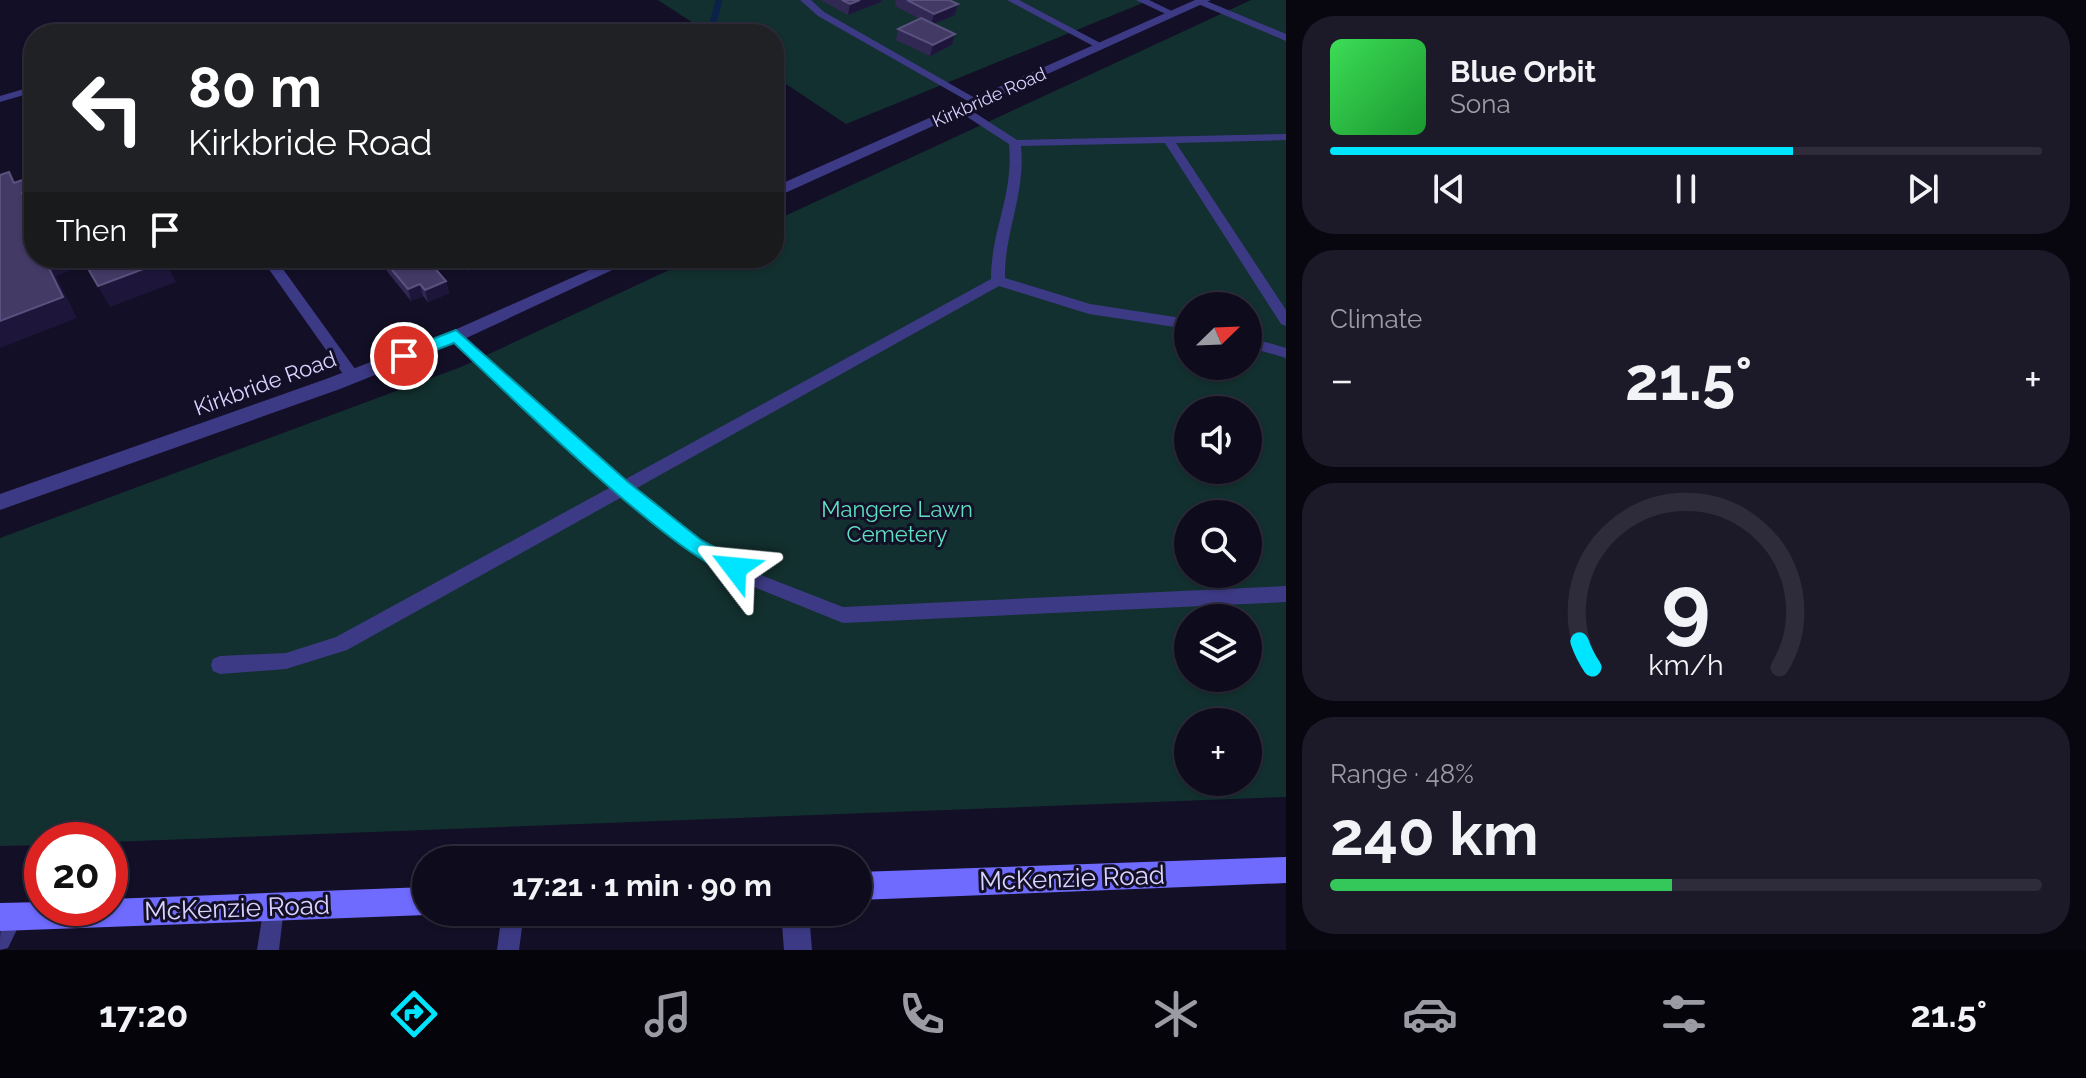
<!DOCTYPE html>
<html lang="en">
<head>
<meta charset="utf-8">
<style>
  :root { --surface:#0e0b1c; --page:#1c1929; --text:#f1f3f6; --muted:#9b9ba3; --line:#2e2b3b; --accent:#00e5ff }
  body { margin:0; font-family:Raleway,sans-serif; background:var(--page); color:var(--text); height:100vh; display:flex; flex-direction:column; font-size:30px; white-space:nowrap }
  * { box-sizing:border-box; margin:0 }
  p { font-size:26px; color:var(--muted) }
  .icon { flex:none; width:44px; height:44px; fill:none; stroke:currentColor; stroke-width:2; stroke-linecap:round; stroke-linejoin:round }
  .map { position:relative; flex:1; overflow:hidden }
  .drawer { display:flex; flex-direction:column; gap:16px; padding:16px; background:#08060f; width:800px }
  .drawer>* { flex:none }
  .guide { position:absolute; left:24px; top:24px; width:760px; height:244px; border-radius:32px; box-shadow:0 2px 6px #0004,0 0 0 2px var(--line); background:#202124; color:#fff; overflow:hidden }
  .needle { width:52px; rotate:67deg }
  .controls { position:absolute; left:1174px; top:292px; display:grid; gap:16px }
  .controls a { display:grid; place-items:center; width:88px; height:88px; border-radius:50%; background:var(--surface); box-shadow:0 2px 6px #0004,0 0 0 2px var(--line); font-size:40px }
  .speed { position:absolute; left:24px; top:822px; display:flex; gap:16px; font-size:40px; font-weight:700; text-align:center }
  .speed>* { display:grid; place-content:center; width:104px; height:104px; border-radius:50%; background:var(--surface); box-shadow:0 2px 6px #0004,0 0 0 2px var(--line); line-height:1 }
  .speed .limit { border:12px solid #d22; background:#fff; color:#111 }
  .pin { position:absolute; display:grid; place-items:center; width:68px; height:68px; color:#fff; margin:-34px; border:4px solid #fff; border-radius:50%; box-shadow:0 2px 8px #0007 }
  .me { position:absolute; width:88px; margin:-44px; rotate:299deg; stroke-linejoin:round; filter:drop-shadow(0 0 6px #0008) }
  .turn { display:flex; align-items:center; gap:28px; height:168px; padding:0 32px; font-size:36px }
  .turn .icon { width:104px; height:104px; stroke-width:2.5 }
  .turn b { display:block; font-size:56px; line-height:68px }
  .then { display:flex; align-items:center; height:76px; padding:0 32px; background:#0003; gap:16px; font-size:30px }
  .big { font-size:60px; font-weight:700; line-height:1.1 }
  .drawer .card { flex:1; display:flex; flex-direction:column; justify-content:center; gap:12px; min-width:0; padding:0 28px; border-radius:32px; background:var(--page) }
  .drawer .dial { align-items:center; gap:0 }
  .dial svg { height:208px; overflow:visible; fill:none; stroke:var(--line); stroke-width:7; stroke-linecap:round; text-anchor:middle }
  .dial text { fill:var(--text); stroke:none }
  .song { display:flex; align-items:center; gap:24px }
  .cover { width:96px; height:96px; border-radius:12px; background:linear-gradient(135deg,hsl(130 70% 55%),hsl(130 70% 35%)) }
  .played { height:8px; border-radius:4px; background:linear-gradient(90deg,var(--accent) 65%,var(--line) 65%) }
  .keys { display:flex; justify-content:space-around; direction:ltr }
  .heat { display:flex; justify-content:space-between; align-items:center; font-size:44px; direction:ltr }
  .charge { height:12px; border-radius:6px; background:linear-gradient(90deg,#34c759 48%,var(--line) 0) }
  .trip { position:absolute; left:412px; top:846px; width:460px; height:80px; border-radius:40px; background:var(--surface); box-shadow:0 2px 6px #0004,0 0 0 2px var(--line); font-weight:700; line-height:80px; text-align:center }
  .dock { display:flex; height:128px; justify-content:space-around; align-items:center; background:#06040b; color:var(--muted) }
  .dock .icon { width:56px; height:56px }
  .dock .on { color:var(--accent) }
  .dock b { font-size:36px; color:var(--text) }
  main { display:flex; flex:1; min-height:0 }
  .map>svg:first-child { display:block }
  .green { fill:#12302f; fill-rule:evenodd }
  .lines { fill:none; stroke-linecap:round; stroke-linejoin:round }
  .stream { stroke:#0c2248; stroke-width:7 }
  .service { fill:#3d3a85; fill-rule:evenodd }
  .minor { fill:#3d3a85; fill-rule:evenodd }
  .tertiary { fill:#3d3a85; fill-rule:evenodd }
  .secondary { fill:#6f6bff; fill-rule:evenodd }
  .wall { fill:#312854 }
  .shaded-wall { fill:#1d163a }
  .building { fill:#433a66; stroke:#5a527e; stroke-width:2 }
  .route { fill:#00e5ff; stroke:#0095a6; stroke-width:2 }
  .labels { text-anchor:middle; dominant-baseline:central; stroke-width:6; stroke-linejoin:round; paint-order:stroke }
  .far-street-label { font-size:18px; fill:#d9d4ff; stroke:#130f26 }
  .street-label { font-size:22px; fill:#d9d4ff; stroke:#130f26 }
  .park-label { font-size:22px; fill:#5fe0c0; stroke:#130f26 }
  .near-street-label { font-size:26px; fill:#d9d4ff; stroke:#130f26 }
</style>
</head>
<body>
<main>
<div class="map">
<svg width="1286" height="950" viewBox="0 0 1286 950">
  <rect width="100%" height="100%" fill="#130f26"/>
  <path class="green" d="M658,0H1150L846,124L774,76V34H710Z
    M1251,0H1286V797L110,842L42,840V845L0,846V538L461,367L695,258H774V221ZM1188,306H1248V366H1188ZM1188,410H1248V470H1188ZM1188,514H1248V574H1188ZM1188,618H1248V678H1188ZM1188,722H1248V782H1188Z"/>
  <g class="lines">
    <path class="stream" d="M712,27L719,0"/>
    <path class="service" d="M800,0H811L824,12L982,102L973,104L818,16Z
      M1007,0H1019L1106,46L1097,48Z
      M1136,0H1149L1178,14L1170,16Z
      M1198,0H1204L1286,34V41L1198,4Z
      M34,86V92L0,102V96Z
      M958,107H966L1017,140L1286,134V140L1176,143L1286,310V326L1281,324L1165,143L1021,146C1026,193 1004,233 1005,278L1090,304L1188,319V329L1089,314L999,286L635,489L700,541L761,575L843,607L1286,586V602L843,623L749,585L688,551L622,497L347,650L286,669L220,674L213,671L211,665L213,659L220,656L286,653L336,637L611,487L451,339L449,336L451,333H461L624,480L991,279C991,230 1014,195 1009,144L958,111Z
      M261,258H275L358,373L360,377L358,381H348Z
      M1248,337L1286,348V358L1248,347Z
      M273,896L281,899L284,907L279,950H257L265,899Z
      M12,906L20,909L23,917L8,948L0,950C0,934 0,913 12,906Z
      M502,912H524L519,950H497Z"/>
    <path class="minor" d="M781,912H809L812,950H784Z"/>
    <path class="tertiary" d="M1195,0H1211L774,198V187Z
      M616,258H638L462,340L340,389L0,510V494L326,379L450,332Z"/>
    <path class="secondary" d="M1286,857V883L858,900V872Z
      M426,887V912H432L426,915L0,931V903L42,902V908H110V899Z"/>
  </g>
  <path class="wall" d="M821,0H882L881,2L848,15Z
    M896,0H949L958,4L955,15L934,24L955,34L952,45L930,56L896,40L898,29L920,19L895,6Z
    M380,258H406L410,262L446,281L449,293L428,302L423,296L411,301L382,265Z
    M457,258H502L467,271Z"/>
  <path class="shaded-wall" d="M860,0H882L881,2L848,15L850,4Z
    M958,4L955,15L931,25L934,14Z
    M955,34L952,45L930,56L933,45Z
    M9,172L22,193L34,189V218Z
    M44,258H82L86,264L56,276L77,318L0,348V321Z
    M469,258H502L467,271L465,260Z
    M165,261L176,282L110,307L98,286Z
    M446,281L449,293L428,302L425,290Z
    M420,284L423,296L411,301L408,289Z"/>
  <path class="building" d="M842,0H860L850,4Z
    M907,0H949L958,4L934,14Z
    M921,18L955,34L933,45L898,29Z
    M9,172L14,183L34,176V189L22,193L34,218V258H44L63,297L0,321V175Z
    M82,258H164L165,261L98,286Z
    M382,258H406L410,262L419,258H426L446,281L425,290L420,284L408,289Z"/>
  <path class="route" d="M456,330L628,482L701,540L742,562L744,568L742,574C704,588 491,378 454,343L404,362L396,356L399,352Z"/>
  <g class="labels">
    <g class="far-street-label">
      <text transform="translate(989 97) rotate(-24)">Kirkbride Road</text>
    </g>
    <g class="street-label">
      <text transform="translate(265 383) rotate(-20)">Kirkbride Road</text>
    </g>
    <g class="park-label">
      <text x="897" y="509">Mangere Lawn<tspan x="897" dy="25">Cemetery</tspan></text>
    </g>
    <g class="near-street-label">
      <text transform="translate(1072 878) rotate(-2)">McKenzie Road</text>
      <text transform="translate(237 908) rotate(-2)">McKenzie Road</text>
    </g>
  </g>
</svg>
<div class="controls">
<a><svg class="needle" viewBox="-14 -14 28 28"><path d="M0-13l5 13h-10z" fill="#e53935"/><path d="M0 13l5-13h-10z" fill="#9b9ba3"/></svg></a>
<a><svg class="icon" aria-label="sound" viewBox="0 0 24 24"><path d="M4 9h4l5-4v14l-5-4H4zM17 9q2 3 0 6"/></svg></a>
<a><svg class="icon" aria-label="search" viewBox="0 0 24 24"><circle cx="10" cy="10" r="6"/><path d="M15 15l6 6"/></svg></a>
<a><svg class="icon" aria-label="layers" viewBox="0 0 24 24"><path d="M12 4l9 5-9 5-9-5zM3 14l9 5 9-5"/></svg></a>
<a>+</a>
</div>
<div class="speed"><div class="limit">20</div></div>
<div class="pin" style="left:404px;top:356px;background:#d93025"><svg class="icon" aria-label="arrive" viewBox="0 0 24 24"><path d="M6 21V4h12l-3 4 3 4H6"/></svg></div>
<svg class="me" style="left:735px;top:568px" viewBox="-20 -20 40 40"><path d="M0-17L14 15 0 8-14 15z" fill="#00e5ff" stroke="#fff" stroke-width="4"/></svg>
<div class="trip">17:21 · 1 min · 90 m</div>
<div class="guide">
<div class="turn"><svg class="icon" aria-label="left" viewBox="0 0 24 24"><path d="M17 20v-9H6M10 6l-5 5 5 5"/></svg><div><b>80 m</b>Kirkbride Road</div></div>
<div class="then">Then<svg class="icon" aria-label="arrive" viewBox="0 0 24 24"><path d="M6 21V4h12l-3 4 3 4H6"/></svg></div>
</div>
</div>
<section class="drawer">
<div class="card">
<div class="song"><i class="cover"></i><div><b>Blue Orbit</b><p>Sona</p></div></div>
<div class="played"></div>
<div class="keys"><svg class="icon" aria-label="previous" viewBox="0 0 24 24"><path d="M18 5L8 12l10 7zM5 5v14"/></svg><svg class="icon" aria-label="pause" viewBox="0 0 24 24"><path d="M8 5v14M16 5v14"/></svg><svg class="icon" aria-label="next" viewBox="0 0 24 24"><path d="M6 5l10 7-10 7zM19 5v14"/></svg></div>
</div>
<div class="card"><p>Climate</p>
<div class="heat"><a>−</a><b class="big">21.5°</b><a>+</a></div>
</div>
<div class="card dial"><svg viewBox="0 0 100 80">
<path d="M14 69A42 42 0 1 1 86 69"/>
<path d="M14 69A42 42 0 0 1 9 59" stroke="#00e5ff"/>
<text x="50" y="56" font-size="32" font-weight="700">9</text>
<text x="50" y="72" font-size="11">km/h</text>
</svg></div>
<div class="card"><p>Range · 48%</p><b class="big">240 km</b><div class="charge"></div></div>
</section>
</main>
<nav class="dock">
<b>17:20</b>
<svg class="icon on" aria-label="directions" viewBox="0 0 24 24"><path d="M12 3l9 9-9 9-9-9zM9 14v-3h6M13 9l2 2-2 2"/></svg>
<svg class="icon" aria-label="music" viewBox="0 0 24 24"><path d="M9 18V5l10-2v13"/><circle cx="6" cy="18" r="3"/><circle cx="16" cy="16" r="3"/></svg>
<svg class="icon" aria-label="phone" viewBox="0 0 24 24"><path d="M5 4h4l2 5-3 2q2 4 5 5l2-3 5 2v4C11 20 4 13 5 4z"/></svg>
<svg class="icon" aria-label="climate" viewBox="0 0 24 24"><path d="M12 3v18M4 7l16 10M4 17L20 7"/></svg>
<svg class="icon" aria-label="car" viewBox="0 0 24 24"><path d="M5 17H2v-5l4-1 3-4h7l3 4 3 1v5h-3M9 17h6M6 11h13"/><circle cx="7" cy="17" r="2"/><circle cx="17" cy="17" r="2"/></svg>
<svg class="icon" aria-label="filters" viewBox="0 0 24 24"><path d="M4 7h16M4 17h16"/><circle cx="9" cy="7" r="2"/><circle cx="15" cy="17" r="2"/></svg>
<b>21.5°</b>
</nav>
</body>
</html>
